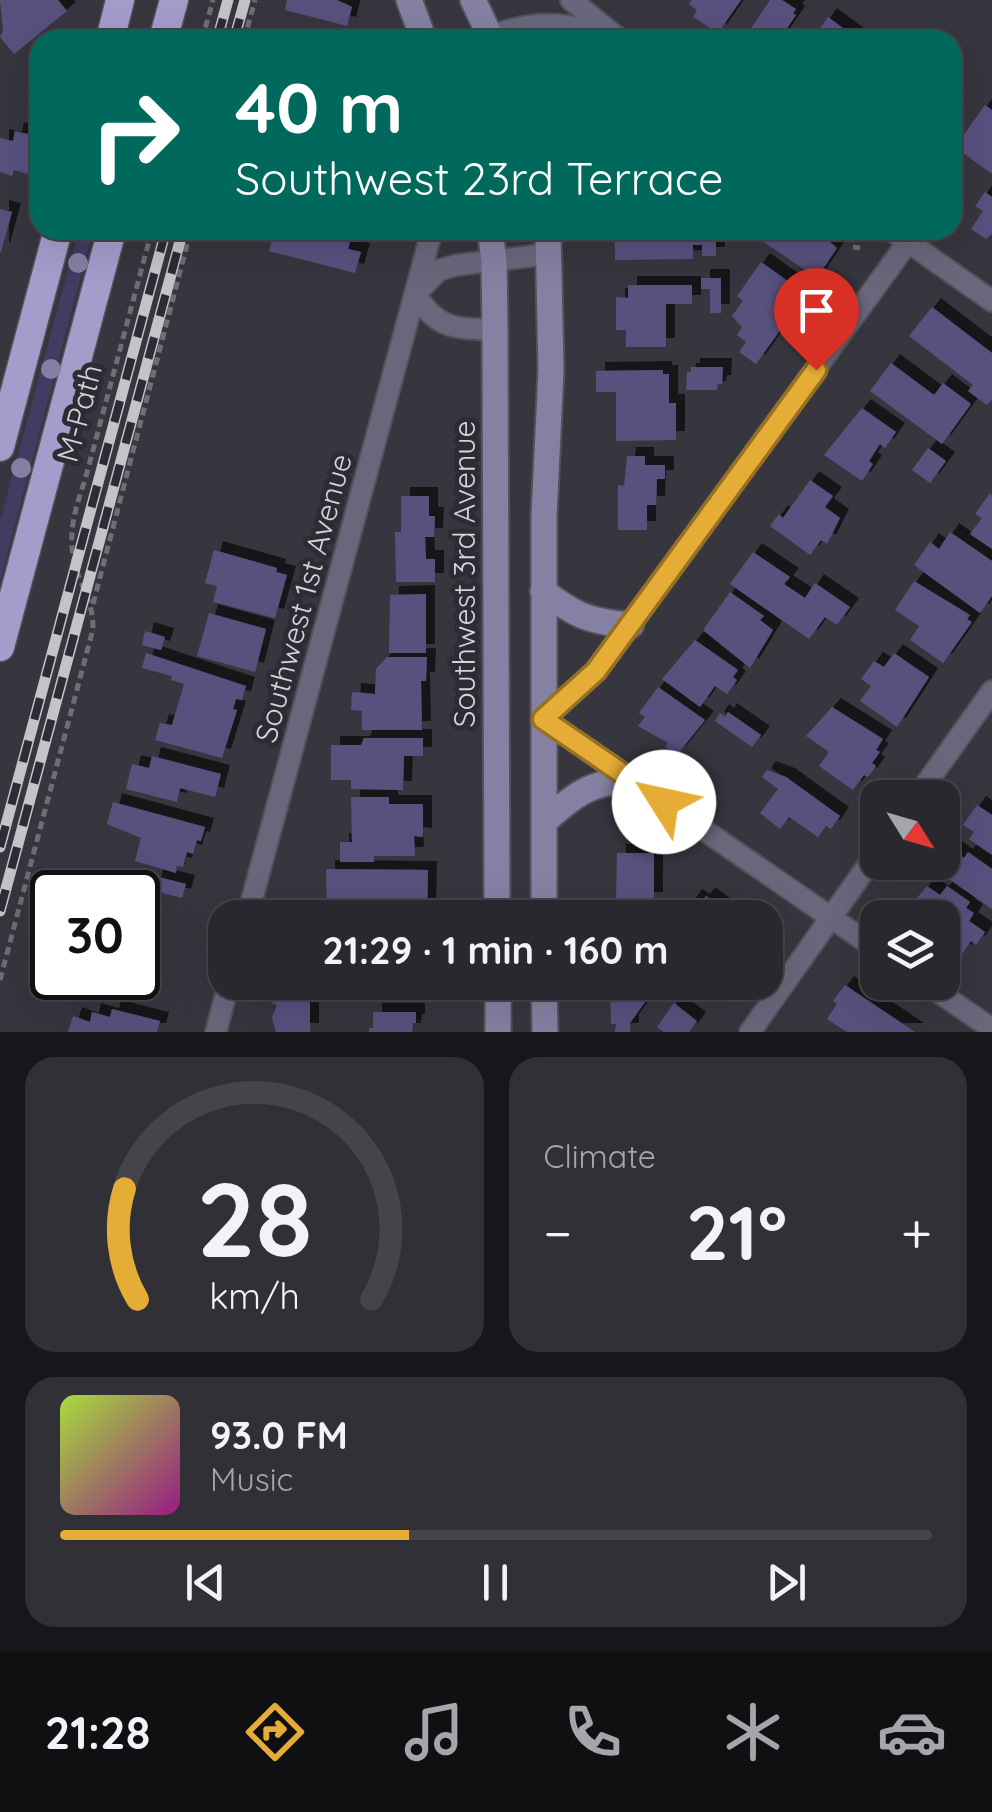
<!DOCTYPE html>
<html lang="en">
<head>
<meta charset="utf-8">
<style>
  :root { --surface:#29282f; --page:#313037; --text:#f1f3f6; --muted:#a5a6aa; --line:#45444b; --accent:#e6ad36 }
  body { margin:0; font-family:Quicksand,sans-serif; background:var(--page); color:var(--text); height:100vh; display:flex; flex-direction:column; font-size:38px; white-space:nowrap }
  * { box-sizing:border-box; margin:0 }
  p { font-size:32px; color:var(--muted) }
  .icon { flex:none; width:55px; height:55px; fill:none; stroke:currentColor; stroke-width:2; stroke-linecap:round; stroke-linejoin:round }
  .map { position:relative; height:1032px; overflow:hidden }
  .details { display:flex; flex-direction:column; gap:25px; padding:25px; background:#17161a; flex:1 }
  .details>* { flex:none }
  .guide { position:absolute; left:30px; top:30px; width:932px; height:210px; border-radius:30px; box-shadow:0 10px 40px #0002,0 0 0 2px var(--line); background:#00695c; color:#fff; overflow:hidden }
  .needle { width:65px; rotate:127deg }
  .buttons { position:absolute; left:860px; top:780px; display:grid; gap:20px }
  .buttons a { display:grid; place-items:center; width:100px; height:100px; border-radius:20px; background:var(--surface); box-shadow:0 10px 40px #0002,0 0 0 2px var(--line); font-size:50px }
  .speed { position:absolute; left:30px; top:870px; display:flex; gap:20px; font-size:50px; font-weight:700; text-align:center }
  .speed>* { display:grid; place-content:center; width:130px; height:130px; border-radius:50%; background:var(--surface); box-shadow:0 10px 40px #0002,0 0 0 2px var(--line); line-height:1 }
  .speed .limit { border:5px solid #111; border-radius:15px; background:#fff; color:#111 }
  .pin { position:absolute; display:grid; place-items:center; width:85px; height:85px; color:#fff; margin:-102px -42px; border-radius:50% 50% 50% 0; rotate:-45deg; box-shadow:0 0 10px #0007 }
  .pin .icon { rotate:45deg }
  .me { position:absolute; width:110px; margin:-55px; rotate:305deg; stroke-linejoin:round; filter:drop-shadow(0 0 8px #0008) }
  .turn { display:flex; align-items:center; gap:35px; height:210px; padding:0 40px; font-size:45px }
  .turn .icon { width:130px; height:130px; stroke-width:2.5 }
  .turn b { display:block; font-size:70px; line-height:85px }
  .big { font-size:75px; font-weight:700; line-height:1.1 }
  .details .tile { flex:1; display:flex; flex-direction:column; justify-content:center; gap:15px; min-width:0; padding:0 35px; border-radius:30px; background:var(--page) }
  .details .dial { align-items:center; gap:0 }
  .dial svg { height:260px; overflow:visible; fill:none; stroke:var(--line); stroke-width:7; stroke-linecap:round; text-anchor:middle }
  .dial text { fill:var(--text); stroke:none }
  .song { display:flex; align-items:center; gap:30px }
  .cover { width:120px; height:120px; border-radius:15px; background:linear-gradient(135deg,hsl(80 70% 55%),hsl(310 70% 35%)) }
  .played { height:10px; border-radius:5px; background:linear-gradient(90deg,var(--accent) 40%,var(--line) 40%) }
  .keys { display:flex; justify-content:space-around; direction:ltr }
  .heat { display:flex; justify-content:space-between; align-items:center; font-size:55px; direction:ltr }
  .details .tiles { flex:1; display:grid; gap:25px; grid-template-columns:1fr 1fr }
  .tile:last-child { grid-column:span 2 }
  .trip { position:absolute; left:208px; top:900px; width:575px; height:100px; border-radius:30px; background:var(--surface); box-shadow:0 10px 40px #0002,0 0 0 2px var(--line); font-weight:700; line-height:100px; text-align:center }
  .menu { display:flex; height:160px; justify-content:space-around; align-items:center; background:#101013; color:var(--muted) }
  .menu .icon { width:70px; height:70px }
  .menu .selected { color:var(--accent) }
  .menu b { font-size:45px; color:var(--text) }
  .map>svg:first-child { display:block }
  .green { fill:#423b62 }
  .building { fill:#59517e; filter:url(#shadow) }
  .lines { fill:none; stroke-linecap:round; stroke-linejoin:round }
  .minor-casing { stroke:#53525b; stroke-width:24 }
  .secondary-casing { stroke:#53525b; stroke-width:29 }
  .trunk-casing { stroke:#53525b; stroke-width:31 }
  .path { stroke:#6f6e76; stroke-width:5; stroke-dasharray:8 5; stroke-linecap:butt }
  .minor { stroke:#69677c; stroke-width:20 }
  .secondary { stroke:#8581a2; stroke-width:25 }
  .trunk { stroke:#a49dcc; stroke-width:28 }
  .rail-casing { stroke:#c3c3c9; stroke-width:11 }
  .rail { stroke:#2d2b34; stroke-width:8; stroke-dasharray:22; stroke-linecap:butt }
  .tree { fill:#857fa4 }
  .route-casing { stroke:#967023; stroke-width:25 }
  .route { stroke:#e6ad36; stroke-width:18 }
  .labels { text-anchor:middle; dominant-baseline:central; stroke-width:10; stroke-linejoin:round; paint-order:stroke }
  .street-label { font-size:30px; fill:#d4d4da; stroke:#2d2b34 }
</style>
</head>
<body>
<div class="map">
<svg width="992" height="1032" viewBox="0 0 992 1032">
  <defs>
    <filter id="shadow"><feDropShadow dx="9" dy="-9" stdDeviation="0" flood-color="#0009"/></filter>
  </defs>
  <rect width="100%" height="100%" fill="#37363f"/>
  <path class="green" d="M79,230H93L0,581V521Z"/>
  <path class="building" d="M0,0H58L67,11L14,54L0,37L3,31Z
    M287,0H337L352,7L347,26L285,10Z
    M692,0H741L718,33L693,17L697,10L689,4Z
    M770,0H782L796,9L793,13L796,15L779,40H743Z
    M828,17L859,40H812Z
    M985,105L992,110V174L955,147Z
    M15,131L40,137L39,177L14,170L12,176L0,172V138L13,141Z
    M985,192L992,197V234L986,239L971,229L983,211L975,206Z
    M0,209L12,212L1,252H0Z
    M275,230H353L348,249L361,252L355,273L269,251Z
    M610,230H716V256H702V245H693V259L615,260V238H610Z
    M746,230H816L837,248L817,278Z
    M761,262L806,294L756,364L739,352L746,342L737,335L742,327L732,316L743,301L737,296Z
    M701,278H721V313H710V289H701Z
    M628,285H692V304H666V347H626V330H616V297L628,298Z
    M932,307L992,353V399L987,405L968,391L973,385L909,336Z
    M891,363L934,395L943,383L971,404L942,444L870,391Z
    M691,367H723L722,384H718L717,390H686L687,372H691Z
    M663,370V374H669V403H676V440L616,441V392H596V371Z
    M862,408L896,432L885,448L880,444L869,461L873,464L862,481L824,455Z
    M928,448L946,461L930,483L912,470Z
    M627,456H645V465H665V479H657L656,505H647V530H618V485L624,486Z
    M810,480L833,496L825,507L840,518L827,544L821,540L810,555L770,526L779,514L783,518Z
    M990,493L992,495V549L970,534L982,518L975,514Z
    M401,496H429V516H435L434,537H425L426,559H435V582H396L395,532H401Z
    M950,532L992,561V596L980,613L914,565L930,542L939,549Z
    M214,550L277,568L276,572L287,575L275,618L213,602L217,586L205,583Z
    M753,552L790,577L784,584L805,598L815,583L850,607L837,625L825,617L809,639L730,584Z
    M914,581L970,615L967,619L972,622L943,663L910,640L919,626L895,610Z
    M730,592L764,616L760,620L773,630L750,668L703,630Z
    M426,594V653H389L390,595Z
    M209,613L266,629L255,672L197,656Z
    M145,631L165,637L161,650L142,645Z
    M695,640L738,670L733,677L737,680L727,694L715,686L700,707L662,679Z
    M146,653L246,686L242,700L236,699L233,709L237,710L222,758L155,740L160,723L172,725L184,684L171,680L172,676L142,668Z
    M894,653L929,677L897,727L860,701L871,686L861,679L874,661L884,667Z
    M387,657H427L426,681H421L422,730H362V711L351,710L352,692L375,694L376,669Z
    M658,687L705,720L677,755L665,747L668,743L638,726L645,717L639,713Z
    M832,707L883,739L876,750L880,752L872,763L876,766L868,777L864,775L853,790L819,766L829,752L806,736Z
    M728,712L761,735L752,747L715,721L720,713L725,717Z
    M364,738H423V756H404L403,790L351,789V780H331V745H361Z
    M152,756L221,774L215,797L180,788L177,802L126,789L132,764L149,768Z
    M767,770L786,777L840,816L831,829L826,826L818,837L789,817L780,829L760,813L778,789L762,777Z
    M351,797H389V804H423V837L414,836L415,856H374V862H340V842H352Z
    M113,802L205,827L201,841L197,840L193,854L187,852L183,867L177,866L176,873L135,861L141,838L107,824Z
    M977,805L992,815V855L969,839L974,832L963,825Z
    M948,846L964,858L968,852L992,869V909L933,868L937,862H942V854Z
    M617,853H654V901H616Z
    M326,869L428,870L427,918H327Z
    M155,876L186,884L182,898L151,890Z
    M927,886L940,895L947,886L970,902L966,908L974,913L969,921L985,932L976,945L971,941L962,954L951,946L954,941L942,933V918H907L915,906L912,904Z
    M706,896L721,907L714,918H687L682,914L693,898L701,903Z
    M278,982H310V1032H276L272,1018L277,1005L272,1003Z
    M380,982H422V998L380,997Z
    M610,982H648V998L630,1023V1032H615L616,1024H611Z
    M845,985L915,1032H847L827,1019L837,1004L833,1001Z
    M674,1003L697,1021L689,1032H664L657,1027Z
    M112,1009L160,1021L157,1032H68L73,1016L90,1022L92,1012L110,1017Z
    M373,1012H416V1023H413L412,1032H369V1028H373Z"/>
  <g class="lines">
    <defs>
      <path id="minor" d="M571,0L612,33
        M480,40C535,18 559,22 616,36
        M891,230L992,301
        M416,293L439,270L457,265L548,254
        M415,294C438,330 455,328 495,330
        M916,798L992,691
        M247,918L432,230
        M878,950L543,719L596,671L908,242
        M924,982L992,1029
        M216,1032L229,982
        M750,1032L878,851"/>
      <path id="secondary" d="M409,0L424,40
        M473,0L492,40
        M490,230L494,261L495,330L497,918
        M543,591C576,616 590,622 631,625
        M544,822C575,794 589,783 632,779
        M544,918V516L551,370L548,230
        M498,982V1032
        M544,982L545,1032"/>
      <path id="trunk" d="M110,40L120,0
        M163,40L174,0
        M0,447L58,230
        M0,647L112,230"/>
    </defs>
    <use href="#minor" class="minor-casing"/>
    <use href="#secondary" class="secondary-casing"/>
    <use href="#trunk" class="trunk-casing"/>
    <path class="path" d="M202,40L213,0
      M244,40L255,0
      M853,247L860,248
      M93,604L191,230
      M0,980L93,629C93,609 88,600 81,582C65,545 72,517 85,480L152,230"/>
    <use href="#minor" class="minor"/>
    <use href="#secondary" class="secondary"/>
    <use href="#trunk" class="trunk"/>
    <defs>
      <path id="rail" d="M217,40L228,0
        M234,40L245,0
        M0,847L166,230
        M0,911L183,230"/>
    </defs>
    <use href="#rail" class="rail-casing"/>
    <use href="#rail" class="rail"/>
  </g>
  <g class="tree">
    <circle cx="78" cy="263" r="10"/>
    <circle cx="51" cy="369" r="10"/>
    <circle cx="21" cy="468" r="10"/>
  </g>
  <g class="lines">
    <defs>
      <path id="route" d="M664,802L543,719L596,671L816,370"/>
    </defs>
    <use href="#route" class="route-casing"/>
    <use href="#route" class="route"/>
  </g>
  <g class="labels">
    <g class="street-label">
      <text transform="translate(79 413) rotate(-75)">M-Path</text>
      <text transform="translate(464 574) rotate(-90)">Southwest 3rd Avenue</text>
      <text transform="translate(303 598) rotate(-75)">Southwest 1st Avenue</text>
    </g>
  </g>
</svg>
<div class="buttons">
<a><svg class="needle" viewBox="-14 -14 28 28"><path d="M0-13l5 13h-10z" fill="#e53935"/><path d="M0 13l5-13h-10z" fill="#a5a6aa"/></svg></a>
<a><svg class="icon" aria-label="layers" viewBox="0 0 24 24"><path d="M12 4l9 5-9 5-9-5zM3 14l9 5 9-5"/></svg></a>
</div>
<div class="speed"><div class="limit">30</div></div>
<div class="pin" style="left:816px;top:370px;background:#d93025"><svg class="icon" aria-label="arrive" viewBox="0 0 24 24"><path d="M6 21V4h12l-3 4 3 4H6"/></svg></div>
<svg class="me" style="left:664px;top:802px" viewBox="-20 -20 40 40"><circle r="19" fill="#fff"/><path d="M0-13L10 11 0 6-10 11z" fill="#e6ad36"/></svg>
<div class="trip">21:29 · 1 min · 160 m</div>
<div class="guide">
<div class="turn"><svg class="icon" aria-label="right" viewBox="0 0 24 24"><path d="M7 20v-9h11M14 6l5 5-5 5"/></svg><div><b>40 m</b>Southwest 23rd Terrace</div></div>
</div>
</div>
<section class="details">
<div class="tiles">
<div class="tile dial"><svg viewBox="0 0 100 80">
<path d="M14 69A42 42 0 1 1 86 69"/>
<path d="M14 69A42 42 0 0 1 10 35" stroke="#e6ad36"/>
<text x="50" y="56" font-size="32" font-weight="700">28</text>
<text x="50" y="72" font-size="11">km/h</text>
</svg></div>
<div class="tile"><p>Climate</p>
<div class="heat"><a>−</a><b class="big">21°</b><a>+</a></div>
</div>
<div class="tile">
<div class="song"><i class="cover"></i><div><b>93.0 FM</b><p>Music</p></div></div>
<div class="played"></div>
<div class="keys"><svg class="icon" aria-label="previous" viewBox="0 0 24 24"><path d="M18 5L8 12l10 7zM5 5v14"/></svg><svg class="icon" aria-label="pause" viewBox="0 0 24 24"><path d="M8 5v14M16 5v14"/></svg><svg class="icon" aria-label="next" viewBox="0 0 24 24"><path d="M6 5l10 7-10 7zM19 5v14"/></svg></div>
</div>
</div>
</section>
<nav class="menu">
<b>21:28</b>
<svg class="icon selected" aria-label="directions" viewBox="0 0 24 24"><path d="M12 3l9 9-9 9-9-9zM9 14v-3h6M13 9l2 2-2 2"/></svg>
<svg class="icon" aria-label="music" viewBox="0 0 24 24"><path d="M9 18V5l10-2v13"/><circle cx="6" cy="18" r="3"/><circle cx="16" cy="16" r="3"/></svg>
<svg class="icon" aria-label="phone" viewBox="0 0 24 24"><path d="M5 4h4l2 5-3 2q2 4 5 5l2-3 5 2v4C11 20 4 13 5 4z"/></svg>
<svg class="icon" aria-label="climate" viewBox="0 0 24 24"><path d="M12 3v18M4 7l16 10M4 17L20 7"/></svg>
<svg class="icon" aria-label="car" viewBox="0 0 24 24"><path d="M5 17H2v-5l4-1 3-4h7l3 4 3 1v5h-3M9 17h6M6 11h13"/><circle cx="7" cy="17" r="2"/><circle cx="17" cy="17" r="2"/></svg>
</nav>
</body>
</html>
